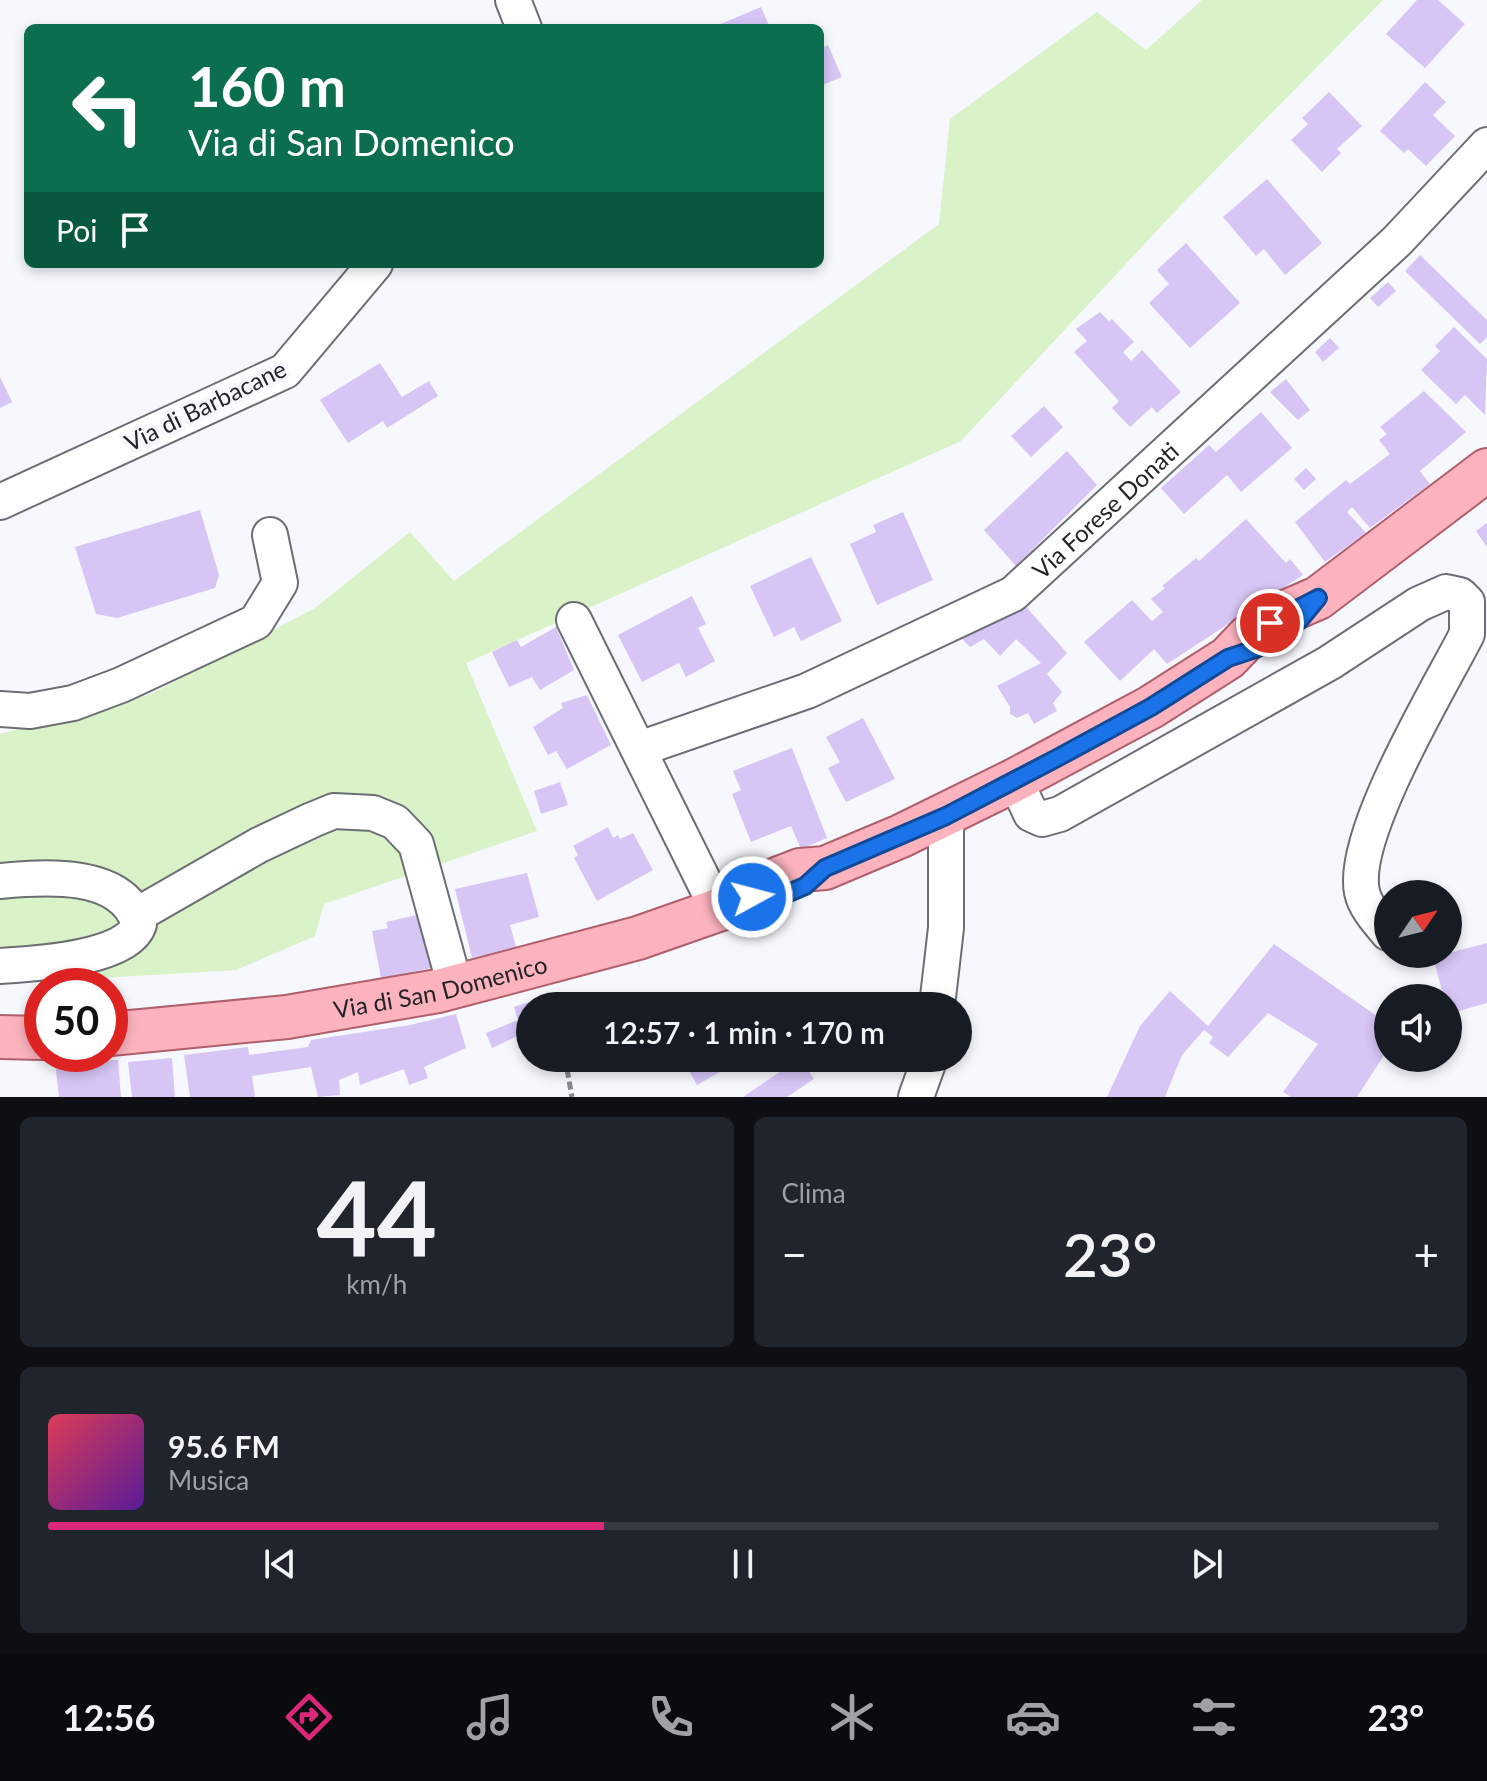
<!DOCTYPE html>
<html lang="it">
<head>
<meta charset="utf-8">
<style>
  :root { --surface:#171b24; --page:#20242c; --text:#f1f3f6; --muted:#9ea1a6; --line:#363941; --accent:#db2777 }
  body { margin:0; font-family:Lato,sans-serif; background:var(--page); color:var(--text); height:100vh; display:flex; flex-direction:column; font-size:30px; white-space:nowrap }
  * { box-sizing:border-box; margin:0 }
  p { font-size:26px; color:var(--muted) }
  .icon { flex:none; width:44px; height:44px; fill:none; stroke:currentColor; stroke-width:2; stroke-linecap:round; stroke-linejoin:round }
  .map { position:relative; height:1097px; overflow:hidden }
  .side { display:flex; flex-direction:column; gap:20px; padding:20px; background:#0d0f14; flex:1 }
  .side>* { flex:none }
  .top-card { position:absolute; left:24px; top:24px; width:800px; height:244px; border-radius:12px; box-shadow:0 4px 12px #0003; background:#0b6e4f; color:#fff; overflow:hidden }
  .needle { width:52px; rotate:55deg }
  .tools { position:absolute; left:1374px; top:880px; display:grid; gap:16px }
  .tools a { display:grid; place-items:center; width:88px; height:88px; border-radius:50%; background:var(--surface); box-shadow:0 4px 12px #0003; font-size:40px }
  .speed { position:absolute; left:24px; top:968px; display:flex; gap:16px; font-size:40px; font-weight:700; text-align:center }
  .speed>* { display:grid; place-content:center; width:104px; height:104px; border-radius:50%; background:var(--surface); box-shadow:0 4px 12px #0003; line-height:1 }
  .speed .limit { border:12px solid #d22; background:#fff; color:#111 }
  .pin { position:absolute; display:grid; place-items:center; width:68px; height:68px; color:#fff; margin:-34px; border:4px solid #fff; border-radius:50%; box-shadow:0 2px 8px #0007 }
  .me { position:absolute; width:88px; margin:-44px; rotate:83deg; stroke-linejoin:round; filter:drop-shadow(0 0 6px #0008) }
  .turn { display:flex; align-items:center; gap:28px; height:168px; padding:0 32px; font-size:36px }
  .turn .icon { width:104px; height:104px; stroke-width:2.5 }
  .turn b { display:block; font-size:56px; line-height:68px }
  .then { display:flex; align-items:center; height:76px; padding:0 32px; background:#0003; gap:16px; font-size:30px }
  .big { font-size:60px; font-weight:600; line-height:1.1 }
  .side .tile { flex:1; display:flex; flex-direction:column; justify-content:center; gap:12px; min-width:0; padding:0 28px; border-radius:12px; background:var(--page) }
  .side .dial { align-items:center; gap:0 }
  .dial b { font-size:104px; line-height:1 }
  .song { display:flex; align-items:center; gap:24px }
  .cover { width:96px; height:96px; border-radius:12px; background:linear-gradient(135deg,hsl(350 70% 55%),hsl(270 70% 35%)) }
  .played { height:8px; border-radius:4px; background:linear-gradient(90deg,var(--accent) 40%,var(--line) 40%) }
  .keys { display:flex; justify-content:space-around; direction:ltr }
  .heat { display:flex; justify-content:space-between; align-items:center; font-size:44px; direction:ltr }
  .side .tiles { flex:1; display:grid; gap:20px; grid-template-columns:1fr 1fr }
  .tile:last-child { grid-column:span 2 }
  .trip { position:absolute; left:516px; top:992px; width:456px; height:80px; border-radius:40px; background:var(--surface); box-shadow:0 4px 12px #0003; font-weight:600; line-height:80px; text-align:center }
  .dock { display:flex; height:128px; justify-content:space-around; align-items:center; background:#090b0e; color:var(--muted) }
  .dock .icon { width:56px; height:56px }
  .dock .selected { color:var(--accent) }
  .dock b { font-size:36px; color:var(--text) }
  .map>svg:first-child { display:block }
  .green { fill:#d9f2c8 }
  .building { fill:#d7c5f6 }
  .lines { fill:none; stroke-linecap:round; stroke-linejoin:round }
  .minor-casing { stroke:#6d6e73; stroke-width:38 }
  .major-casing { stroke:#af606c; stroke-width:46 }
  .path { stroke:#86888b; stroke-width:5; stroke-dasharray:8 4; stroke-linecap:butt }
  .minor { stroke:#fff; stroke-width:34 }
  .major { stroke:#fcb3be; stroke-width:42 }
  .route-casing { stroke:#114b97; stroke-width:20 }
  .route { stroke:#1a73e8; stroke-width:14 }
  .labels { text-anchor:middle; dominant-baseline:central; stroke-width:8; stroke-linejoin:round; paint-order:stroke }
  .street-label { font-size:24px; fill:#232426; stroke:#f6f8fd }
</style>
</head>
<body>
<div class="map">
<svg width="1487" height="1097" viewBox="0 0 1487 1097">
  <rect width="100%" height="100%" fill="#f6f8fd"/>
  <path class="green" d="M1202,0H1383L1178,208L961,441L466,663L537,831L324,904L315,936L236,970L0,984V734L151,694L315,608L410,532L454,581L939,224L950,119L1097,12L1146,50Z"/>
  <path class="building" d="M1417,0H1438L1465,24L1425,68L1386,34Z
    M761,7L770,28H711Z
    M828,45L842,77L820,86V49Z
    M1425,82L1446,102L1433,115L1455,136L1426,166L1408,149L1404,153L1380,131Z
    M1329,92L1362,126L1337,149L1341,153L1322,172L1291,140L1308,124L1302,118Z
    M1267,179L1322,243L1285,275L1264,249L1256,256L1223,217Z
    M1186,243L1240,303L1190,348L1149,303L1169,284L1157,270Z
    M1420,255L1487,320V337L1480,344L1405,271Z
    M1388,282L1396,291L1378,307L1370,298Z
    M1100,312L1109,321L1112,319L1134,342L1123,352L1131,361L1142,350L1181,392L1157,413L1152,407L1130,427L1112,408L1119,401L1074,352L1087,341L1076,329Z
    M1454,327L1487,359L1485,415L1465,395L1456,404L1421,370L1440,351L1435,346Z
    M1330,338L1339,348L1323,362L1315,352Z
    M380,363L402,397L429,381L438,396L387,428L383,421L348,443L320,400Z
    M0,377L12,402L0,408Z
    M1286,379L1310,410L1298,420L1270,392Z
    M1424,391L1466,432L1420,471L1430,484L1370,528L1352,507L1347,512L1366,533L1325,562L1295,522L1346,480L1350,484L1390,454L1379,440L1387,434L1380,427Z
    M1044,406L1063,427L1031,457L1011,436Z
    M1261,412L1292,448L1241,492L1227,475L1184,514L1161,488L1209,445L1216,452Z
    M1067,451L1097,485L1016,566L984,530Z
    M1306,468L1316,479L1304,490L1294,479Z
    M200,510L219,575L215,588L117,618L96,614L75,547Z
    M903,512L933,580L877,605L850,544L876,532L873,525Z
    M1246,519L1286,563L1290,559L1303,575L1167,664L1154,649L1120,681L1084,642L1132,600L1152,621L1163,612L1151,599L1165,588L1162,586L1196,558L1199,561Z
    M1487,523V547L1476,531Z
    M811,557L842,621L801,641L794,627L774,637L750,586Z
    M692,596L706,624L698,628L715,661L686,677L679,663L642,682L618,635Z
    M1020,600L1067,653L1047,674L1062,692L1053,703L1057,711L1034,724L1028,713L1017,718L1010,714V707L997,686L1041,663L1016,639L1000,656L984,639L970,647L953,630Z
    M556,627L574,670L540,690L532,677L509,687L492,652L517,640L521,647Z
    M587,695L611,745L567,769L556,751L548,755L533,727L563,708L561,703Z
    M863,718L895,779L846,802L828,768L840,762L826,737Z
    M792,748L827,838L801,849L791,826L751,842L732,794L741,790L733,771Z
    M560,782L568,805L541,814L534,791Z
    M608,827L613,838L618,835L620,839L633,833L653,870L597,901L574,858L578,855L573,846Z
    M527,873L539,917L510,925L516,947L472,958L455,889Z
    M417,915L431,968L381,978L372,931L388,928L386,922Z
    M1487,943V1003L1448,1014V998H1444L1433,957Z
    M1274,944L1388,1024V1049L1357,1097H1291L1283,1092L1318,1044L1268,1013L1228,1057L1209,1043L1213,1037L1204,1030L1182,1055L1165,1097H1107L1140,1026L1170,991L1208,1026Z
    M542,998L545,1006H530V1030L492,1048L486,1033L518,1020L514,1007Z
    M456,1014L466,1048L424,1067L428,1078L409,1085L404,1069L360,1085L358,1072L339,1080L340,1095L318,1097L311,1067L252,1076L255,1097H190L184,1055L248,1047L249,1055L308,1047L311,1040L410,1025Z
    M172,1058L175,1097H132L128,1062Z
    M698,1058H730L734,1064L697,1085L686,1065Z
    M800,1058L814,1079L787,1097H743Z
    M118,1060L121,1097H59L55,1062Z"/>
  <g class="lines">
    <defs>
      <g id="minor">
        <path d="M513,0L524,28"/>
        <path d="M0,502L285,371L375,264"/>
        <path d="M574,620L718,910"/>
        <path d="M0,709L30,711L73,703L121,685L256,622L280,583L270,535"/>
        <path id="s1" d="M639,749L807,691L1013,594L1397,241L1487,145"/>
        <path d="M1015,780L1031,814L1042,819L1060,814L1329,663L1419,604L1446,592L1460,595L1467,602V634C1439,689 1350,835 1362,892C1365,907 1378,921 1388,933"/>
        <path d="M0,881C43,877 123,870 139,924C129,959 32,964 0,966"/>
        <path d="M137,915L259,845L312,820L334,811L373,813L395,822L416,844L455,986"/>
        <path d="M937,1006L946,928V816"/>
        <path d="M916,1097L930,1058"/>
      </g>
      <g id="major">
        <path id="s2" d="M110,1034L287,1017L438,991L638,938L718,910L761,893L779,878L800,870L825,868L901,836L1015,780L1151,707L1228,658L1249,636L1290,610L1318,598L1487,470"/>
        <path d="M0,1037L42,1038"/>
      </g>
    </defs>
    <use href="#minor" class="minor-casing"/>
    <use href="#major" class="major-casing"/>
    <path class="path" d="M554,994L556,1006
      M565,1058L572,1097
      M66,1059L88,1058"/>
    <use href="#minor" class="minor"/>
    <use href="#major" class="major"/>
  </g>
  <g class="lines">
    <defs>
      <path id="route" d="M752,897L761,893L784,895L805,886L825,868L946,816L1057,758L1151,707L1228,658L1258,648L1299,621L1318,598L1270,623"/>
    </defs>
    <use href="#route" class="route-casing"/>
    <use href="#route" class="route"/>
  </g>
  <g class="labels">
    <g class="street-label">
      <text transform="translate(205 405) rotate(-26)">Via di Barbacane</text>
      <text stroke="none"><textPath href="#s1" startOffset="530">Via Forese Donati</textPath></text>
      <text stroke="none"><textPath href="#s2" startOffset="334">Via di San Domenico</textPath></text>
    </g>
  </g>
</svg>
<div class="tools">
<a><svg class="needle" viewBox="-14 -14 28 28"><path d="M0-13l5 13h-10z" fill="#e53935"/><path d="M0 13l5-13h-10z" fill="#9ea1a6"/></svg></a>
<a><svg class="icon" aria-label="sound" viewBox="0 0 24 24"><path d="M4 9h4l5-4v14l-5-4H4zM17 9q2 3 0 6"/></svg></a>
</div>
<div class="speed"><div class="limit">50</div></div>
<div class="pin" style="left:1270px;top:623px;background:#d93025"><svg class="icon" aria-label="arrive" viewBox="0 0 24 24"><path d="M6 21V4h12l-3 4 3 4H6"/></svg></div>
<svg class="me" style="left:752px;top:897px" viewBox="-20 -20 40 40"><circle r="17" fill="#1a73e8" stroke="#fff" stroke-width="3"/><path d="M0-11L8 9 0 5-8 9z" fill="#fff"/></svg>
<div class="trip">12:57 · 1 min · 170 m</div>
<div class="top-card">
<div class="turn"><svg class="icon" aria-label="left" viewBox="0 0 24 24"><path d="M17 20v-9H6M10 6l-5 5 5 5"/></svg><div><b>160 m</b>Via di San Domenico</div></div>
<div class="then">Poi<svg class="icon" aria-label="arrive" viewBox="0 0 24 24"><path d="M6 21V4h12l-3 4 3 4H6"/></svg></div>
</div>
</div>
<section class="side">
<div class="tiles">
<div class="tile dial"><b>44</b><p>km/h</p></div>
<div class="tile"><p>Clima</p>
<div class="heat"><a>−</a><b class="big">23°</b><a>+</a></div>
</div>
<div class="tile">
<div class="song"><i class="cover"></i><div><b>95.6 FM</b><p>Musica</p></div></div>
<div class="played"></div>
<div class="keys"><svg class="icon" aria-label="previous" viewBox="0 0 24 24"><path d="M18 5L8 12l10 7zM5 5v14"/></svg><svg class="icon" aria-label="pause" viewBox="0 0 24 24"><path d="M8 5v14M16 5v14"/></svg><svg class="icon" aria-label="next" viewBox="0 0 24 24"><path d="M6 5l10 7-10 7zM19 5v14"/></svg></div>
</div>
</div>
</section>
<nav class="dock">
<b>12:56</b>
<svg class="icon selected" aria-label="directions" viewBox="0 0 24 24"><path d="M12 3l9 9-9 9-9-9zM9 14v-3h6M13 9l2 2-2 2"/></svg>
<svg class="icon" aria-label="music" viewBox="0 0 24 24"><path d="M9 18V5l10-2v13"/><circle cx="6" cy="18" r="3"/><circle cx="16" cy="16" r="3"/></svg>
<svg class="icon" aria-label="phone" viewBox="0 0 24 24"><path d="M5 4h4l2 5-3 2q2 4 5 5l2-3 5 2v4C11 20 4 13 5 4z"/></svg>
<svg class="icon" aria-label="climate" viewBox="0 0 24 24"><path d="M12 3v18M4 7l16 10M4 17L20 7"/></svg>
<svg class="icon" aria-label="car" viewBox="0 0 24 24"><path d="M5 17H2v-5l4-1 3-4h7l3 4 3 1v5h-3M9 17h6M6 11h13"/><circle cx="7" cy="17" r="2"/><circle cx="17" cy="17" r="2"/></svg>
<svg class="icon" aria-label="filters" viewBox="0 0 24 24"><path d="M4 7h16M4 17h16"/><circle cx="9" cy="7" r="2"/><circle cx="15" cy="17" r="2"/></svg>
<b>23°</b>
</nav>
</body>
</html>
